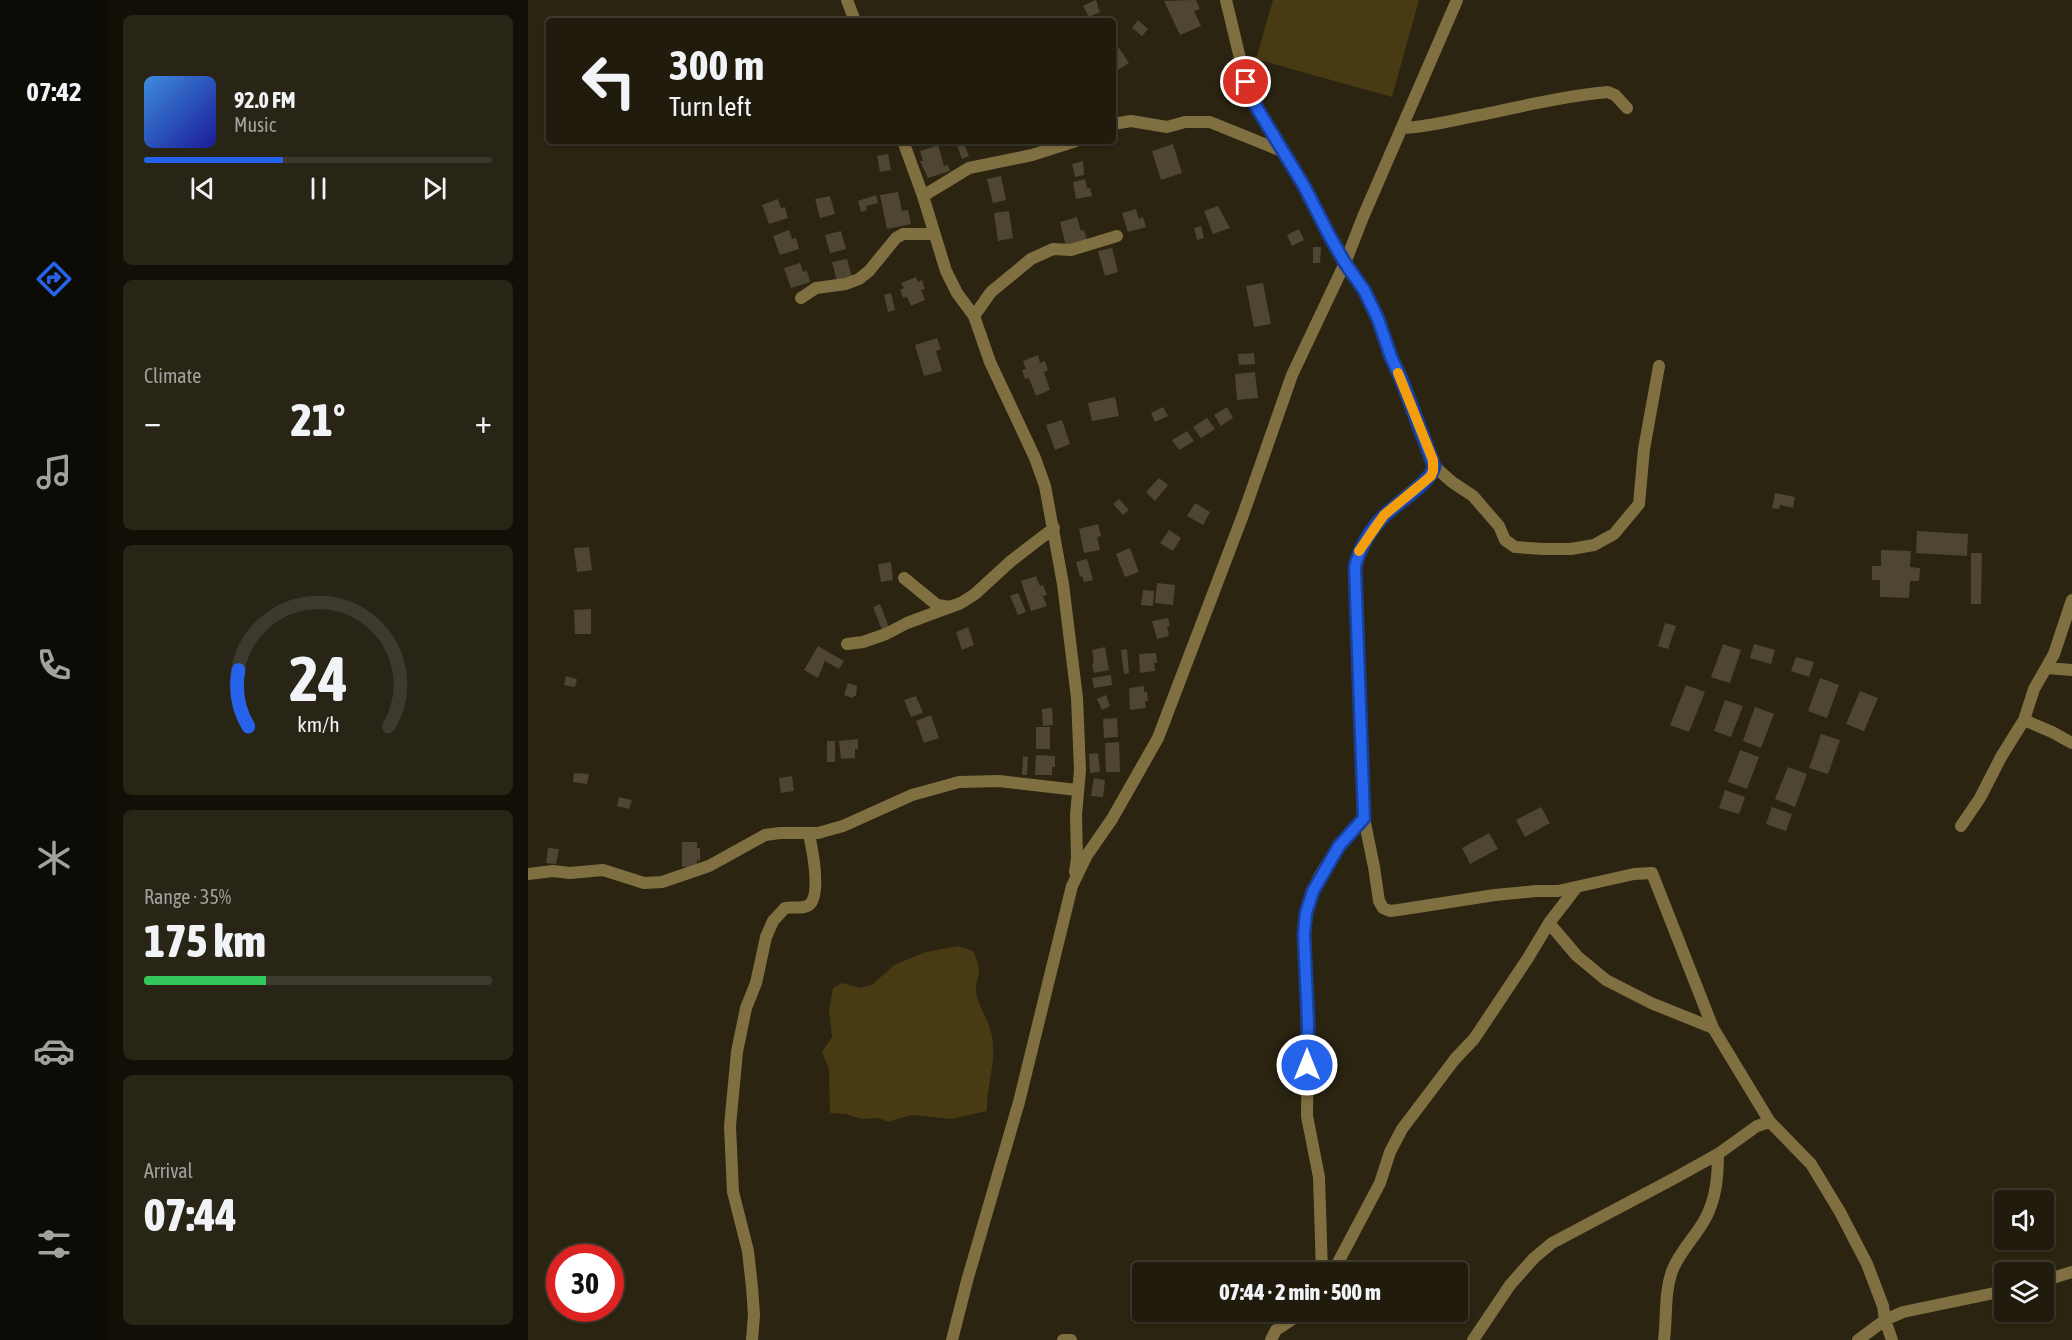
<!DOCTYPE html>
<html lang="en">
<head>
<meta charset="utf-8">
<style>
  :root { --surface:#201b0d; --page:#282416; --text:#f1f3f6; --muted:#a2a19d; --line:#3d392e; --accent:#2563eb }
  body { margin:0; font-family:"Asap Condensed",sans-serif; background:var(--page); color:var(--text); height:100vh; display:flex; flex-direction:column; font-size:22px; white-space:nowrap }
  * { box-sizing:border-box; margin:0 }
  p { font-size:20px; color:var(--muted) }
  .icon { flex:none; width:33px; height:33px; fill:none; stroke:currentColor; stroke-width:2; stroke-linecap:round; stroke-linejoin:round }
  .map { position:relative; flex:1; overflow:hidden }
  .panel { display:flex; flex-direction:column; gap:15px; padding:15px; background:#120f07; width:420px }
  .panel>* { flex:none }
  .top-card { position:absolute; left:18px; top:18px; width:570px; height:126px; border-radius:6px; box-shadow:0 2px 4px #0004,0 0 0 2px var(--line); background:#201b0d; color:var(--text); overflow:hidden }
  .fabs { position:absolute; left:1466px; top:1190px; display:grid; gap:12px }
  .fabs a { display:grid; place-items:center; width:60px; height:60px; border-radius:6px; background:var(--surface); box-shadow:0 2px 4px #0004,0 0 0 2px var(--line); font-size:30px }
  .speed { position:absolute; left:18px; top:1244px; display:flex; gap:12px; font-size:30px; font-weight:700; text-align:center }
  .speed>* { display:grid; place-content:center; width:78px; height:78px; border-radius:50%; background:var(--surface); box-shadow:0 2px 4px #0004,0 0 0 2px var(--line); line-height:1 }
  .speed .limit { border:9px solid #d22; background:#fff; color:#111 }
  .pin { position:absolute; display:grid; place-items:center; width:51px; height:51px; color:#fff; margin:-26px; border:3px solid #fff; border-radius:50%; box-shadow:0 2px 6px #0007 }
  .me { position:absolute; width:66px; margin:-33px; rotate:0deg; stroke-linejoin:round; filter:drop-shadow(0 0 4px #0008) }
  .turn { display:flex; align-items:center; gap:21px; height:126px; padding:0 24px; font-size:27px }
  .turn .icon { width:78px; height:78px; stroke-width:2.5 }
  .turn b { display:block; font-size:42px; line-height:51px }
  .big { font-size:45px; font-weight:800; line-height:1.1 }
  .panel .card { flex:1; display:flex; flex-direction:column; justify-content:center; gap:9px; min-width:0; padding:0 21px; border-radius:9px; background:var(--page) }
  .panel .dial { align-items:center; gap:0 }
  .dial svg { height:156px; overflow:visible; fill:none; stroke:var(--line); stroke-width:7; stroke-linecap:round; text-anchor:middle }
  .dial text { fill:var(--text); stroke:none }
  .song { display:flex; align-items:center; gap:18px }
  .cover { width:72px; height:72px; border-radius:9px; background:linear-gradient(135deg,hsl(210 70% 55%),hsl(240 70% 35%)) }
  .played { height:6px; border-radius:3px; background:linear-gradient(90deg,var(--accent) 40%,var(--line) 40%) }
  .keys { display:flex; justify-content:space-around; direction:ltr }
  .heat { display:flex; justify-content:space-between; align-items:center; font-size:33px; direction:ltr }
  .charge { height:9px; border-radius:4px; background:linear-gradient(90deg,#34c759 35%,var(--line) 0) }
  .trip { position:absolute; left:604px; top:1262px; width:336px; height:60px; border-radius:6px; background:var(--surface); box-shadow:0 2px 4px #0004,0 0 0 2px var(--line); font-weight:800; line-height:60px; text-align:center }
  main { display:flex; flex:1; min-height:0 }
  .tabs { display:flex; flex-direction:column; width:108px; justify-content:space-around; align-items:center; background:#0d0b05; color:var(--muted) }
  .tabs .icon { width:42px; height:42px }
  .tabs .selected { color:var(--accent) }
  .tabs b { font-size:27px; color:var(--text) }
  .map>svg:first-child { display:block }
  .green { fill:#483a13 }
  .building { fill:#4e4633 }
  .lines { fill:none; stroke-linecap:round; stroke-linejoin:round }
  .street { stroke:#806f40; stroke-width:12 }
  .route-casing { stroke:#184099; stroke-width:15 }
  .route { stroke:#2563eb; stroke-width:10 }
  .slow { stroke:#f59e0b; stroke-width:10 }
</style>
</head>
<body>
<main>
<nav class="tabs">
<b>07:42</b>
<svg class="icon selected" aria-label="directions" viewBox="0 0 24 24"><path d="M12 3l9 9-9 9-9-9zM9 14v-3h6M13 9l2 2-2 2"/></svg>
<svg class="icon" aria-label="music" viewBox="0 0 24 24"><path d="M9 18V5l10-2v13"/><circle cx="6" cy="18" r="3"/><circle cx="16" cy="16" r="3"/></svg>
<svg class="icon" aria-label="phone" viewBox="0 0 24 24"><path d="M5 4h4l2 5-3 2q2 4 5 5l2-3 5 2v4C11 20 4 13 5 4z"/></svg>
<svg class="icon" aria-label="climate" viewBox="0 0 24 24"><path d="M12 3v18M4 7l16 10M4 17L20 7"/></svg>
<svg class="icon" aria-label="car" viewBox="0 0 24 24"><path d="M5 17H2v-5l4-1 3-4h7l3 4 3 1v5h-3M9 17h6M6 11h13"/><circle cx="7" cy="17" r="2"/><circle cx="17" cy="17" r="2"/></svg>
<svg class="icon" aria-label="filters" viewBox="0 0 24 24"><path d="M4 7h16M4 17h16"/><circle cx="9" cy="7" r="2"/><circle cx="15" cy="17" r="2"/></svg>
</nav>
<section class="panel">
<div class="card">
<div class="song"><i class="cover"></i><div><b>92.0 FM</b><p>Music</p></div></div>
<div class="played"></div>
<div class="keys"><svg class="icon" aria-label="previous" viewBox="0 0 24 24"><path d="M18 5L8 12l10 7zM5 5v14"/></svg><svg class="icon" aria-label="pause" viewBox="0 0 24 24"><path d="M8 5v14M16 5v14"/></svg><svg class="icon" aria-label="next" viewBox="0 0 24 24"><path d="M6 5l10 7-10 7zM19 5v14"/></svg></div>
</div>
<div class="card"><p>Climate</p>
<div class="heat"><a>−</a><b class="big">21°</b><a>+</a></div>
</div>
<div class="card dial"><svg viewBox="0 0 100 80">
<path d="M14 69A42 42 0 1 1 86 69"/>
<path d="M14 69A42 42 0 0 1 9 40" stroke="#2563eb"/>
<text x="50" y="56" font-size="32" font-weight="700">24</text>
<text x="50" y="72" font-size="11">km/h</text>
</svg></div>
<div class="card"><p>Range · 35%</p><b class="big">175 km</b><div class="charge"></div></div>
<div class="card"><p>Arrival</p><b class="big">07:44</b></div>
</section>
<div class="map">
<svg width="1544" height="1340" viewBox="0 0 1544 1340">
  <rect width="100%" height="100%" fill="#2a2411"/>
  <path class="green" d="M745,0H891L864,97L728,59Z
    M430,946L445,951C447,956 451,964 451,969C451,979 446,984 449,997C453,1010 461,1022 464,1036C469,1061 458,1087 459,1111L423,1119L383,1115L360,1122L351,1118L333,1119L319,1114L302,1113L301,1069L294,1052L304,1037L301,1011L305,988L314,983L333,988L345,984L366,965L398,952Z"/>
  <path class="building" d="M567,0L570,4L569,5L572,12L561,17L555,6Z
    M664,0H668L672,9L666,11L673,26L652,35L636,1Z
    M610,20L620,29L614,36L604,28Z
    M591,48L601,63L585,73V52Z
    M435,141L441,156L434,159L428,142Z
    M645,144L654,173L633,180L624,151Z
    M410,145L416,166L420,165L422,171L400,178L392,161H395L392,151Z
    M360,154L363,170L352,172L349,156Z
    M555,161L556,175L547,177L544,164Z
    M473,176L478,200L465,203L459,179Z
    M557,179L559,188H562L564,196L548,199L545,182Z
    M370,192L374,211L380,210L383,224L359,229L352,195Z
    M348,195L350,203L338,206L339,210L333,212L330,201Z
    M302,196L307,214L292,218L287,199Z
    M250,199L253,208L257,207L260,218L241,224L234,205Z
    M690,206L702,228L685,234L676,211Z
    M608,209L611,219L615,217L618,227L600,232L594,213Z
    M481,211L485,238L470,241L466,213Z
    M549,217L553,231L556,230L559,240L538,246L532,222Z
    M673,226L676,238L669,240L666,228Z
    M771,229L776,240L764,246L759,235Z
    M261,230L264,239L268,238L271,249L252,255L245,236Z
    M313,231L318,249L302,253L297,235Z
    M785,247H793L792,263H785Z
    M584,248L590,272L577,276L570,251Z
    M319,259L324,277L309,281L304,262Z
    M272,263L275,272L279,271L282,282L263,288L256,268Z
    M388,277L390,282L394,280L397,289L393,290L397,300L383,306L379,297L375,298L372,290L376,288L373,283Z
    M735,283L743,324L726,327L718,286Z
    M363,293L367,310L360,312L356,295Z
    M409,338L413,349L408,351L414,371L396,376L387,345Z
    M726,353L727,364L711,365L710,354Z
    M510,355L512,363L517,361L520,370L516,372L522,390L508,396L501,378L497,379L494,370L498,369L495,361Z
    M727,372L730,398L709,400L707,374Z
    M587,397L591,416L564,421L560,403Z
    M635,407L640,416L627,422L623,413Z
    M699,407L705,418L693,426L686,415Z
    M679,418L687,429L673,438L665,427Z
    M534,420L542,444L527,450L518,425Z
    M659,431L666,441L651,450L644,440Z
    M631,478L640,485L627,501L618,492Z
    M1247,493L1267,497L1265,508L1252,505L1251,509L1244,508Z
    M591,499L601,510L595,515L585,504Z
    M667,503L682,512L675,525L659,516Z
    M570,524L573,536L569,537L572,550L556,553L551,529Z
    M641,530L653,538L645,551L632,543Z
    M1389,531L1440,534L1439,556L1388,553Z
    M61,547L64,570L49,572L46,548Z
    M602,548L611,572L597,577L588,554Z
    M1353,550L1383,551L1382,567L1392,568L1391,581H1382L1381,598L1352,597V580H1344V566H1353Z
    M1443,553H1454L1453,604H1443Z
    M559,559L565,580L556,582L554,576L552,577L548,562Z
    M363,562L365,580L353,582L350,564Z
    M508,576L512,586L515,585L519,595L515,596L519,606L503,611L493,581Z
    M629,583L647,585L645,605L627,603Z
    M615,590L626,591L625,606L613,605Z
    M490,593L498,612L490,615L482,596Z
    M352,604L361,627L354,630L345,607Z
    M63,609V634H47L46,610Z
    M640,618L642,626H639L641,636L629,639L624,621Z
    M1137,623L1148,626L1140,649L1130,646Z
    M440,627L446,645L434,650L428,632Z
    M1195,644L1213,650L1202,683L1183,677Z
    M1226,644L1247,650L1243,664L1222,658Z
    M290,646L316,661L311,669L297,661L290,678L276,670Z
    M577,647L581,670L566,673L564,664L566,663L564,650Z
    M599,649L601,673L596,674L593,650Z
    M628,653L629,663H626L627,671L612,673L611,654Z
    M1268,657L1286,662L1281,677L1263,671Z
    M583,675L584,685L566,688L564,678Z
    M38,676L49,679L47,687L36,685Z
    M1292,678L1311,685L1299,718L1280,711Z
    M320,683L329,686L328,696H326L325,698L316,695Z
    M1158,685L1177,692L1161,732L1142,725Z
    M616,686V692H619L620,701H617L618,708L602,710L601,688Z
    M1332,691L1350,698L1336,731L1318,724Z
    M578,695L582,706L574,710L569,699Z
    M388,696L395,713L383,717L376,700Z
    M1197,700L1215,706L1203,737L1186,731Z
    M1227,707L1246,714L1233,748L1215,741Z
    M524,708L525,725L515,726L514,709Z
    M403,715L411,738L396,743L388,721Z
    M589,718L590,737L576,738L575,719Z
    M508,727H522V749H508Z
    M1293,734L1312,740L1300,774L1281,768Z
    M330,739V749H327V758L313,759L311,741Z
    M299,741H307V762H299Z
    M591,742L592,772H578L577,743Z
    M1212,750L1231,757L1219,789L1200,782Z
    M570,753L572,772L562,773L561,754Z
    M508,755L527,756V767H524V775H507Z
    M495,756L500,757L499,775H494Z
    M1260,767L1279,774L1267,807L1247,799Z
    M46,773L61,774L59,784L45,782Z
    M264,776L266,791L253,793L251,778Z
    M566,778L577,780L575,797L563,796Z
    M1197,790L1217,797L1211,814L1191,808Z
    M91,797L104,800L101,809L89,806Z
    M1013,807L1022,823L997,837L988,820Z
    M1244,807L1264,814L1258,831L1238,824Z
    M961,833L970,849L942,864L934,848Z
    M154,842H169V848H172V861L169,860V868L154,867Z
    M20,848L31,849L28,864L18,863Z"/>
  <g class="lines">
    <path class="street" d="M319,0L327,21
      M698,0L718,83L730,108L776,186L801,235L817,263L836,290L850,319L863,357L874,381L905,460V471L903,476C872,499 836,528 827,567L836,818L846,867L851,901L855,908L862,911L870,910L967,895L1008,891H1030L1106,874L1124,873L1185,1028L1242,1122L1283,1164L1312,1212L1339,1264L1355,1306L1357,1320L1364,1340
      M585,124L603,121L639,127L657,122H682L756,152
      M874,128C902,127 925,120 952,115C995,106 1037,96 1080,92L1087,95L1099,108
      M375,141L395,196L418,271L429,293L446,316L462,362L507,458L517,486L535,584L549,698L552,770L548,815L549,858L547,872
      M395,196L441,168L504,155L548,141
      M273,298L288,288L318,284L331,279L341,271L368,238L375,234H406
      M446,316L463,292L503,259L525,249L543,250L589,236
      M906,466L924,482L945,496L971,526L977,540L987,547L1015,549H1043L1066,545L1086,534L1111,504L1116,449L1131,366
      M376,578L409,605L423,607
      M319,644L335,642L358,634L379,623L433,603L447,594L483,561L526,528
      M1519,668L1544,670
      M1496,720L1524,732L1544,743
      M1433,826L1452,798L1473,757L1496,720L1506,689L1526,654L1544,600
      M0,874L25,871L42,873L75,870L116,883L134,882L181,866L237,835L252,833H290L315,826L384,795L431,782L471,781L549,790
      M1021,923L1049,956L1078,980L1123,1003L1185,1028
      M794,1272L791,1177L779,1116L780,1024L776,934L778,913L791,877L811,845L836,818
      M805,1272L852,1183L862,1152L874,1129L927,1059L946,1039L1000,958L1021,923L1048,888
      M1515,1281L1544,1272
      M224,1340L226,1315L224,1287L220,1251L205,1192L202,1126L209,1052L218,1008L228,983L238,937L245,921L257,908C264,906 274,910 281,905C294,895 284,848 281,834
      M424,1340L439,1281L491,1102L544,886L559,855L584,819L630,738L715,515L764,375L817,263L835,217L929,0
      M535,1340H543
      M743,1340L748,1330L777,1311
      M945,1340L982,1285L1006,1258L1024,1243L1145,1179L1190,1154L1229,1126L1242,1122
      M1136,1340C1139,1317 1136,1294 1144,1271C1151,1253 1166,1238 1176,1221C1188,1200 1190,1177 1190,1154
      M1330,1340L1357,1320L1375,1312L1476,1291"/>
  </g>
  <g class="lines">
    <defs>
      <path id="route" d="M718,82L729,108L776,186L801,235L817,263L836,290L850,319L863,357L874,381L906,466C904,482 869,503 857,515C843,528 831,549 827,567L836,818L811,846L785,891L778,913L776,934L780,1024L779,1065"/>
    </defs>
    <use href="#route" class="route-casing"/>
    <use href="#route" class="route"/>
    <path class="slow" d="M831,551L856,515L903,476L905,471V460L870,373"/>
  </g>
</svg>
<div class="fabs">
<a><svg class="icon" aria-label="sound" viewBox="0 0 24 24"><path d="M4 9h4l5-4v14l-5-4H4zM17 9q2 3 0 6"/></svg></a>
<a><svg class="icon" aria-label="layers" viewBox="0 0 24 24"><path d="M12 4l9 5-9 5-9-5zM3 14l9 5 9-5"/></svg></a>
</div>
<div class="speed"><div class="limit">30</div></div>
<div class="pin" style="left:718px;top:82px;background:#d93025"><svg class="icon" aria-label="arrive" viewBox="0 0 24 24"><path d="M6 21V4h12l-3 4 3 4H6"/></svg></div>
<svg class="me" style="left:779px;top:1065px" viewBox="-20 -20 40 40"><circle r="17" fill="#2563eb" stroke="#fff" stroke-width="3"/><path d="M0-11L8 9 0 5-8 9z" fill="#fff"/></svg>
<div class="trip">07:44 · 2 min · 500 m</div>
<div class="top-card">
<div class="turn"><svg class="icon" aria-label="left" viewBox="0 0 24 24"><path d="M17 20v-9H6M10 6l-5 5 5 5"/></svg><div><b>300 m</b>Turn left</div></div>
</div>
</div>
</main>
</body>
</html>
